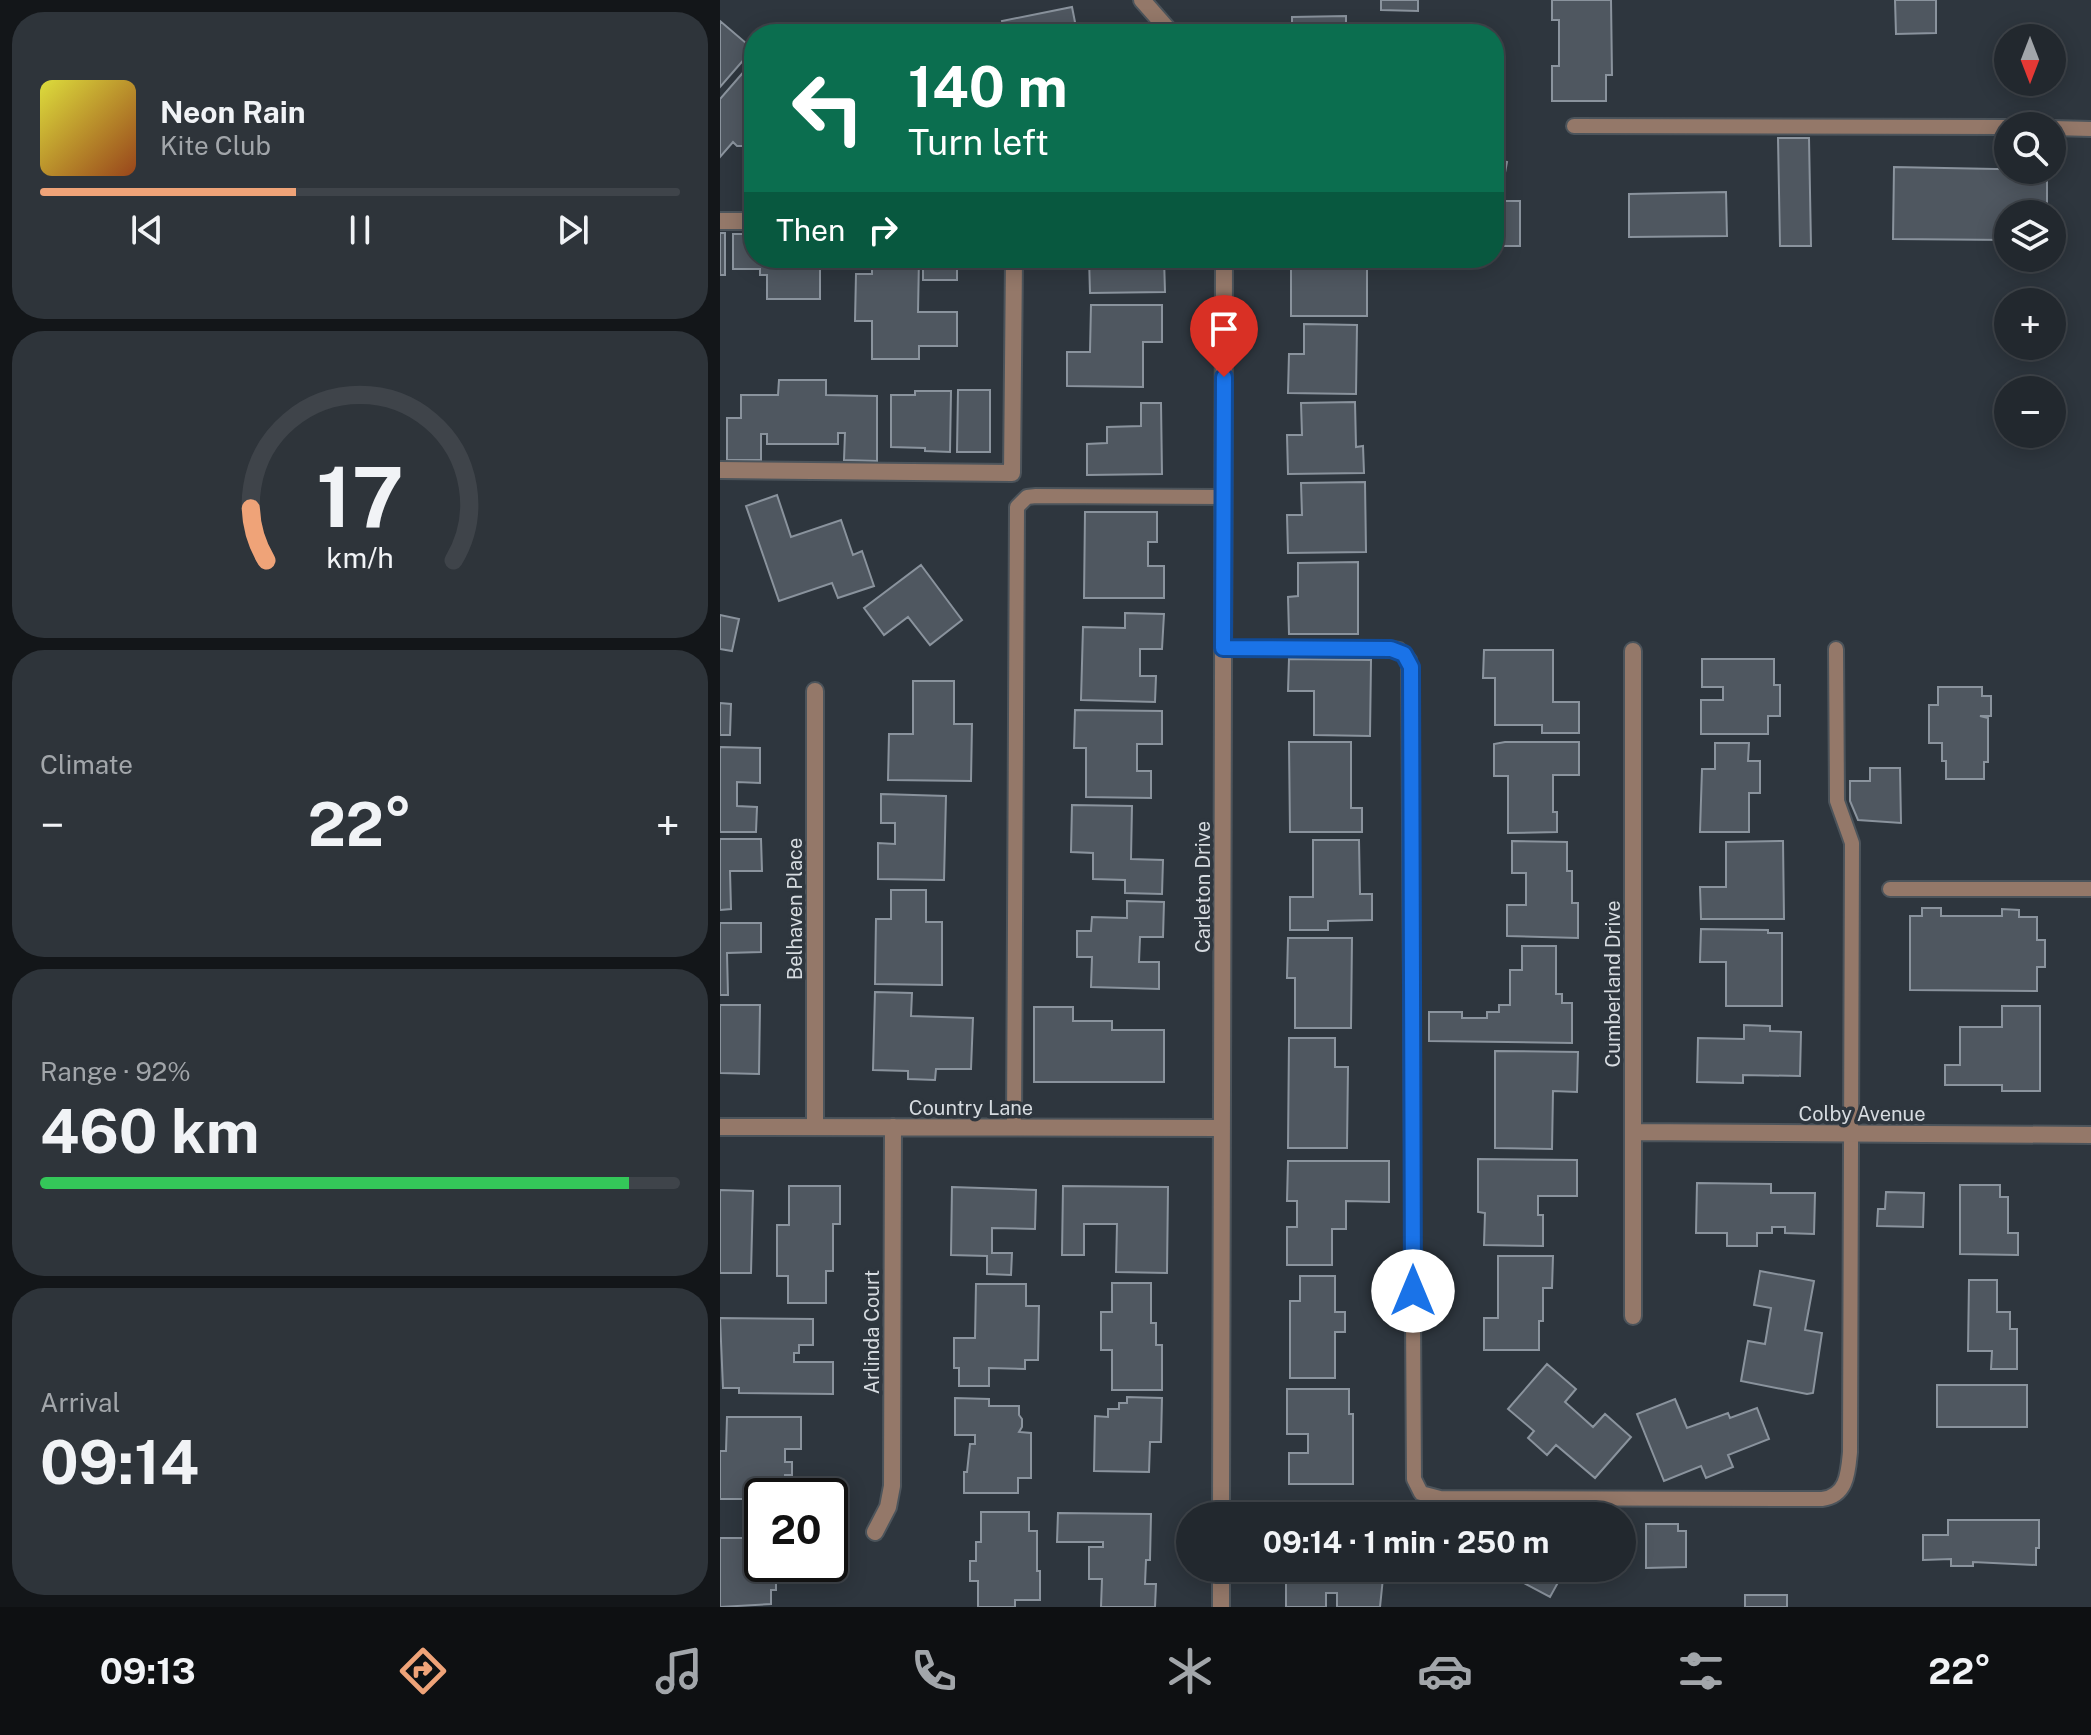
<!DOCTYPE html>
<html lang="en">
<head>
<meta charset="utf-8">
<style>
  :root { --surface:#22282e; --page:#2e343a; --text:#f1f3f6; --muted:#a2a6aa; --line:#3f444a; --accent:#efa378 }
  body { margin:0; font-family:"Public Sans",sans-serif; background:var(--page); color:var(--text); height:100vh; display:flex; flex-direction:column; font-size:30px; white-space:nowrap }
  * { box-sizing:border-box; margin:0 }
  p { font-size:26px; color:var(--muted) }
  .icon { flex:none; width:44px; height:44px; fill:none; stroke:currentColor; stroke-width:2; stroke-linecap:round; stroke-linejoin:round }
  .map { position:relative; flex:1; overflow:hidden }
  .details { display:flex; flex-direction:column; gap:12px; padding:12px; background:#131619; width:720px }
  .details>* { flex:none }
  .banner { position:absolute; left:24px; top:24px; width:760px; height:244px; border-radius:32px; box-shadow:0 4px 20px #0003,0 0 0 2px var(--line); background:#0b6e4f; color:#fff; overflow:hidden }
  .needle { width:52px; rotate:180deg }
  .fabs { position:absolute; left:1274px; top:24px; display:grid; gap:16px }
  .fabs a { display:grid; place-items:center; width:72px; height:72px; border-radius:50%; background:var(--surface); box-shadow:0 4px 20px #0003,0 0 0 2px var(--line); font-size:40px }
  .speed { position:absolute; left:24px; top:1478px; display:flex; gap:16px; font-size:40px; font-weight:700; text-align:center }
  .speed>* { display:grid; place-content:center; width:104px; height:104px; border-radius:50%; background:var(--surface); box-shadow:0 4px 20px #0003,0 0 0 2px var(--line); line-height:1 }
  .speed .limit { border:4px solid #111; border-radius:12px; background:#fff; color:#111 }
  .pin { position:absolute; display:grid; place-items:center; width:68px; height:68px; color:#fff; margin:-82px -34px; border-radius:50% 50% 50% 0; rotate:-45deg; box-shadow:0 0 8px #0007 }
  .pin .icon { rotate:45deg }
  .me { position:absolute; width:88px; margin:-44px; rotate:0deg; stroke-linejoin:round; filter:drop-shadow(0 0 6px #0008) }
  .turn { display:flex; align-items:center; gap:28px; height:168px; padding:0 32px; font-size:36px }
  .turn .icon { width:104px; height:104px; stroke-width:2.5 }
  .turn b { display:block; font-size:56px; line-height:68px }
  .then { display:flex; align-items:center; height:76px; padding:0 32px; background:#0003; gap:16px; font-size:30px }
  .big { font-size:60px; font-weight:700; line-height:1.1 }
  .details .widget { flex:1; display:flex; flex-direction:column; justify-content:center; gap:12px; min-width:0; padding:0 28px; border-radius:32px; background:var(--page) }
  .details .dial { align-items:center; gap:0 }
  .dial svg { height:208px; overflow:visible; fill:none; stroke:var(--line); stroke-width:7; stroke-linecap:round; text-anchor:middle }
  .dial text { fill:var(--text); stroke:none }
  .song { display:flex; align-items:center; gap:24px }
  .cover { width:96px; height:96px; border-radius:12px; background:linear-gradient(135deg,hsl(60 70% 55%),hsl(20 70% 35%)) }
  .played { height:8px; border-radius:4px; background:linear-gradient(90deg,var(--accent) 40%,var(--line) 40%) }
  .keys { display:flex; justify-content:space-around; direction:ltr }
  .heat { display:flex; justify-content:space-between; align-items:center; font-size:44px; direction:ltr }
  .charge { height:12px; border-radius:6px; background:linear-gradient(90deg,#34c759 92%,var(--line) 0) }
  .trip { position:absolute; left:456px; top:1502px; width:460px; height:80px; border-radius:40px; background:var(--surface); box-shadow:0 4px 20px #0003,0 0 0 2px var(--line); font-weight:700; line-height:80px; text-align:center }
  .dock { display:flex; height:128px; justify-content:space-around; align-items:center; background:#0e1012; color:var(--muted) }
  .dock .icon { width:56px; height:56px }
  .dock .current { color:var(--accent) }
  .dock b { font-size:36px; color:var(--text) }
  main { display:flex; flex:1; min-height:0 }
  .map>svg:first-child { display:block }
  .building { fill:#4f5760; stroke:#8a939d; stroke-width:2 }
  .lines { fill:none; stroke-linecap:round; stroke-linejoin:round }
  .service-casing { stroke:#4c545b; stroke-width:18 }
  .minor-casing { stroke:#4c545b; stroke-width:20 }
  .service { stroke:#947869; stroke-width:14 }
  .minor { stroke:#947869; stroke-width:16 }
  .route-casing { stroke:#114b97; stroke-width:20 }
  .route { stroke:#1a73e8; stroke-width:14 }
  .labels { text-anchor:middle; dominant-baseline:central; stroke-width:7; stroke-linejoin:round; paint-order:stroke }
  .street-label { font-size:20px; fill:#d6dbe0; stroke:#2e363e }
</style>
</head>
<body>
<main>
<section class="details">
<div class="widget">
<div class="song"><i class="cover"></i><div><b>Neon Rain</b><p>Kite Club</p></div></div>
<div class="played"></div>
<div class="keys"><svg class="icon" aria-label="previous" viewBox="0 0 24 24"><path d="M18 5L8 12l10 7zM5 5v14"/></svg><svg class="icon" aria-label="pause" viewBox="0 0 24 24"><path d="M8 5v14M16 5v14"/></svg><svg class="icon" aria-label="next" viewBox="0 0 24 24"><path d="M6 5l10 7-10 7zM19 5v14"/></svg></div>
</div>
<div class="widget dial"><svg viewBox="0 0 100 80">
<path d="M14 69A42 42 0 1 1 86 69"/>
<path d="M14 69A42 42 0 0 1 8 49" stroke="#efa378"/>
<text x="50" y="56" font-size="32" font-weight="700">17</text>
<text x="50" y="72" font-size="11">km/h</text>
</svg></div>
<div class="widget"><p>Climate</p>
<div class="heat"><a>−</a><b class="big">22°</b><a>+</a></div>
</div>
<div class="widget"><p>Range · 92%</p><b class="big">460 km</b><div class="charge"></div></div>
<div class="widget"><p>Arrival</p><b class="big">09:14</b></div>
</section>
<div class="map">
<svg width="1371" height="1607" viewBox="0 0 1371 1607">
  <rect width="100%" height="100%" fill="#2e363e"/>
  <path class="building" d="M661,0H698V11L661,10Z
    M832,0H891L892,75H886V101H832V66H839V20H832Z
    M1175,0H1216V33L1176,34Z
    M352,7L357,32L285,34L282,21Z
    M626,16V34H572V17Z
    M0,21L33,49L0,87Z
    M27,68L34,74V170V146H17L13,142L0,157V99Z
    M1058,138H1089L1091,246H1060Z
    M774,159L787,162L781,194L774,193Z
    M1174,167L1327,170V214H1288V240L1173,239Z
    M1006,192L1007,236L909,237V194Z
    M774,201H800V246H774Z
    M0,233H5V275H0Z
    M13,234H34V258H131V267H100V299H47V275H40V269H13Z
    M152,258H199L198,312H237V346H199V359H152V321H135L136,274H152Z
    M203,258H237V280H203Z
    M369,258H444L445,292L370,293Z
    M571,258H647V316H571Z
    M371,305H442V342H423V387L347,386V352H370Z
    M584,324L637,325L636,394L568,393L569,354H584Z
    M59,380H106V395L157,396V461L124,460L125,433H118V444H47V434H41V460H7V418H21V395H58Z
    M238,390H270V452H237Z
    M195,391H231L230,452L205,451V448L171,447V395H195Z
    M635,402L636,447L643,446L644,473L568,474L567,435H582L581,403Z
    M421,403H441L442,474L367,475V444L387,443V427L421,426Z
    M645,482L646,552L568,553L567,515H582L581,483Z
    M57,495L71,537L121,520L133,555L142,551L154,586L118,598L112,583L59,601L26,506Z
    M365,512H437V542H428V566H444V598H364Z
    M638,562V634H569L568,597L578,596V563Z
    M201,565L242,620L210,645L188,617L164,635L144,608Z
    M405,613L444,614L442,649H420V676H436L435,702L361,700L363,627L405,628Z
    M0,615L19,619L12,651L0,649Z
    M764,650H833V702H859V733H822V725H775V678H763Z
    M569,659L651,660L650,736L594,735V691H568Z
    M982,659H1054V685H1060V716H1048V734H981V700H1003V687H982Z
    M193,681H234V724H252L251,781L168,780L169,734H193Z
    M1218,687H1262V696H1271V716H1260L1268,718V762H1264V779H1226V761H1222V743H1209V705H1218Z
    M0,703L11,704L10,735H0Z
    M355,710L442,711V744H417V771H431V798L366,797V748H354Z
    M569,742H631V808H642V832H570Z
    M785,742H859V775H833V812H837V832L788,833V776H774V744Z
    M995,743H1029L1028,761H1040V793H1029V832H980L982,769H995Z
    M0,747L40,748V783L17,782V806L37,807L36,832H0Z
    M1150,768H1180L1181,823L1138,820L1130,801V781H1150Z
    M161,794L226,796L224,880L158,879V843L175,844V823H161Z
    M352,805L412,806L411,859L443,860L442,894L405,893V880L373,879V853L351,852Z
    M0,839H41L42,871H10L11,909L0,910Z
    M593,840H639L640,894H652V920L608,921V930H570V897H593Z
    M792,841L847,842V871H852V903H858V938L787,936V905H806V873H792Z
    M1063,841L1064,919H981L980,887H1006V842Z
    M171,890H206V922H222V985L155,984L156,919H171Z
    M407,901L444,902L443,937H420L419,962H439V989L371,987L372,957H357V931H371L372,917L407,918Z
    M1202,908H1221V916H1282V909L1299,910V917H1317V940H1325V967H1317V991L1190,990V916H1202Z
    M0,923H41V952L7,953L8,995H0Z
    M981,929L1048,930V933H1062V1006H1006V962H980Z
    M568,938H632L631,1028H575V978H567Z
    M802,946H836V994H842V1003H852V1043L709,1041V1012H742V1018H767V1012H779V1005H790V970H802Z
    M155,992L192,993L191,1016L253,1018L251,1069H216L215,1080L188,1079V1071L153,1070Z
    M0,1005H40L39,1074L0,1073Z
    M1282,1006H1320V1091H1282V1085H1225V1065H1240V1027H1282Z
    M314,1007H353V1021H392V1030H444V1082H314Z
    M1024,1025L1050,1026V1031L1081,1032L1080,1076L1023,1075V1083L977,1082L978,1038L1024,1039Z
    M569,1038H615V1067H628L627,1148H568Z
    M775,1051L858,1052L857,1092L833,1091L832,1149L775,1148Z
    M758,1159L857,1160V1196H818V1215H823V1246L764,1245L765,1213L758,1212Z
    M568,1161H669V1202L626,1201V1229H612V1265H567V1227H577V1201H567Z
    M977,1183L1051,1184V1193H1095L1094,1234L1065,1233V1227H1052V1233H1037V1246H1007V1233H976Z
    M1240,1185H1280V1197H1288V1233H1298V1255L1240,1254Z
    M69,1186H120V1224H113V1271H106V1303H68V1276H57V1225H69Z
    M343,1186L448,1187L447,1273L396,1272L397,1224H364V1255H342Z
    M232,1187L316,1190L315,1229L272,1228V1253H292L291,1275L267,1274V1256L231,1255Z
    M0,1190L33,1191L31,1273H0Z
    M1166,1192L1204,1193L1203,1227L1157,1226L1158,1209H1165Z
    M778,1256H833L832,1288H823V1321H819V1350H764V1318H778Z
    M1040,1271L1094,1281L1085,1330L1102,1333L1093,1393L1087,1394L1021,1381L1028,1341L1045,1344L1051,1308L1034,1305Z
    M580,1276H615V1312H625V1332H615V1378H570V1301H580Z
    M1249,1280H1277V1312H1290V1329H1297V1369H1271L1272,1351H1248Z
    M392,1283H431V1323H436V1345H442V1390H392V1350H381V1312H392Z
    M256,1284H306V1306H319L318,1360H305V1369L269,1368V1386H239V1368H234V1338H255Z
    M0,1318L93,1319V1345H79V1353H74V1362H113V1394L19,1393V1388H3Z
    M827,1364L856,1389L845,1402L873,1427L885,1414L911,1437L875,1478L836,1445L827,1455L808,1438L814,1431L788,1409Z
    M1217,1385H1307V1427H1217Z
    M567,1389H629V1414H633V1484H569V1453H588V1434H567Z
    M407,1397L442,1398L441,1442H430L429,1472L374,1471L375,1416L388,1417V1409H399V1403H407Z
    M235,1398L269,1399V1406H299V1415L302,1419V1427L299,1432L311,1433V1478H298V1493H244V1472H247L250,1444H255V1435H235Z
    M955,1399L967,1428L1008,1413L1010,1418L1037,1408L1049,1439L1008,1455L1013,1467L986,1478L981,1466L944,1481L917,1414Z
    M7,1417H81V1449H65V1462H72V1475H65V1496H42V1499H0V1451H6Z
    M750,1507L778,1508V1516H750Z
    M261,1512H309V1531H317V1571H320V1600H295V1607H258V1581H250V1561H256V1542H261Z
    M338,1513L431,1514L430,1560H426L425,1584H436L435,1607H381L382,1579H369V1547H383V1542H337Z
    M1228,1520H1319V1548H1316V1565L1253,1562V1566H1231V1559L1203,1560V1535H1228Z
    M926,1524H958V1531H966V1567L926,1568Z
    M28,1527H42V1564H52V1580H56V1590H51V1604L0,1607V1538H28Z
    M593,1568H664L660,1607H617V1593H606V1607H566V1578H593Z
    M776,1568H846L830,1597Z
    M1025,1595H1067V1607H1025Z"/>
  <g class="lines">
    <defs>
      <path id="service" d="M854,126L1288,127
        M1332,128L1371,129
        M503,648L671,649L679,650L689,660L694,1479L701,1493L720,1498L1102,1499C1127,1496 1128,1473 1130,1452L1132,843L1117,801L1116,649
        M1170,889H1371
        M294,1128L297,507L307,497L316,496L503,497"/>
      <path id="minor" d="M422,0L452,34
        M0,221H34
        M0,470L292,473L294,258
        M95,691V1127
        M0,1127L502,1128
        M913,1132L1371,1135
        M913,1316V651
        M501,1516L504,258
        M155,1532L168,1507L172,1486L173,1127
        M501,1607V1568"/>
    </defs>
    <use href="#service" class="service-casing"/>
    <use href="#minor" class="minor-casing"/>
    <use href="#service" class="service"/>
    <use href="#minor" class="minor"/>
  </g>
  <g class="lines">
    <defs>
      <path id="route" d="M504,377L503,648L671,649L684,654L691,667L693,1291"/>
    </defs>
    <use href="#route" class="route-casing"/>
    <use href="#route" class="route"/>
  </g>
  <g class="labels">
    <g class="street-label">
      <text transform="translate(483 887) rotate(-90)">Carleton Drive</text>
      <text transform="translate(75 909) rotate(-90)">Belhaven Place</text>
      <text transform="translate(893 984) rotate(-90)">Cumberland Drive</text>
      <text x="251" y="1108">Country Lane</text>
      <text x="1142" y="1114">Colby Avenue</text>
      <text transform="translate(152 1332) rotate(-90)">Arlinda Court</text>
    </g>
  </g>
</svg>
<div class="fabs">
<a><svg class="needle" viewBox="-14 -14 28 28"><path d="M0-13l5 13h-10z" fill="#e53935"/><path d="M0 13l5-13h-10z" fill="#a2a6aa"/></svg></a>
<a><svg class="icon" aria-label="search" viewBox="0 0 24 24"><circle cx="10" cy="10" r="6"/><path d="M15 15l6 6"/></svg></a>
<a><svg class="icon" aria-label="layers" viewBox="0 0 24 24"><path d="M12 4l9 5-9 5-9-5zM3 14l9 5 9-5"/></svg></a>
<a>+</a>
<a>−</a>
</div>
<div class="speed"><div class="limit">20</div></div>
<div class="pin" style="left:504px;top:377px;background:#d93025"><svg class="icon" aria-label="arrive" viewBox="0 0 24 24"><path d="M6 21V4h12l-3 4 3 4H6"/></svg></div>
<svg class="me" style="left:693px;top:1291px" viewBox="-20 -20 40 40"><circle r="19" fill="#fff"/><path d="M0-13L10 11 0 6-10 11z" fill="#1a73e8"/></svg>
<div class="trip">09:14 · 1 min · 250 m</div>
<div class="banner">
<div class="turn"><svg class="icon" aria-label="left" viewBox="0 0 24 24"><path d="M17 20v-9H6M10 6l-5 5 5 5"/></svg><div><b>140 m</b>Turn left</div></div>
<div class="then">Then<svg class="icon" aria-label="right" viewBox="0 0 24 24"><path d="M7 20v-9h11M14 6l5 5-5 5"/></svg></div>
</div>
</div>
</main>
<nav class="dock">
<b>09:13</b>
<svg class="icon current" aria-label="directions" viewBox="0 0 24 24"><path d="M12 3l9 9-9 9-9-9zM9 14v-3h6M13 9l2 2-2 2"/></svg>
<svg class="icon" aria-label="music" viewBox="0 0 24 24"><path d="M9 18V5l10-2v13"/><circle cx="6" cy="18" r="3"/><circle cx="16" cy="16" r="3"/></svg>
<svg class="icon" aria-label="phone" viewBox="0 0 24 24"><path d="M5 4h4l2 5-3 2q2 4 5 5l2-3 5 2v4C11 20 4 13 5 4z"/></svg>
<svg class="icon" aria-label="climate" viewBox="0 0 24 24"><path d="M12 3v18M4 7l16 10M4 17L20 7"/></svg>
<svg class="icon" aria-label="car" viewBox="0 0 24 24"><path d="M5 17H2v-5l4-1 3-4h7l3 4 3 1v5h-3M9 17h6M6 11h13"/><circle cx="7" cy="17" r="2"/><circle cx="17" cy="17" r="2"/></svg>
<svg class="icon" aria-label="filters" viewBox="0 0 24 24"><path d="M4 7h16M4 17h16"/><circle cx="9" cy="7" r="2"/><circle cx="15" cy="17" r="2"/></svg>
<b>22°</b>
</nav>
</body>
</html>
